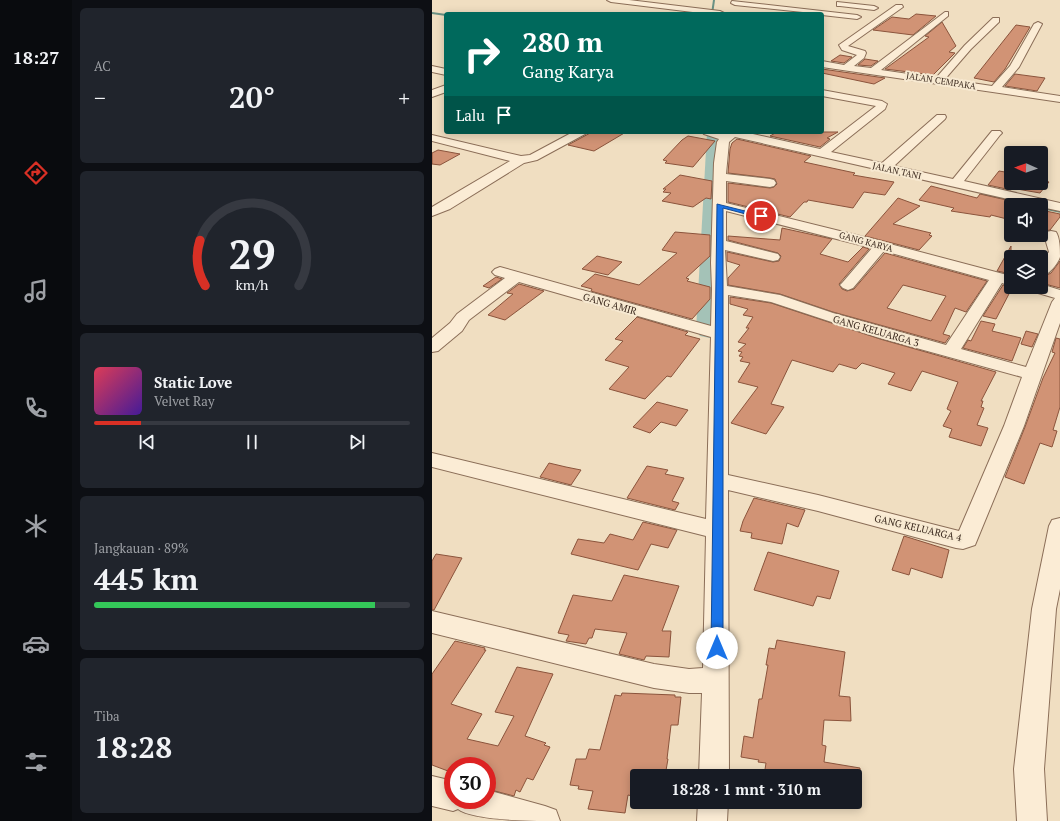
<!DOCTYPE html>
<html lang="id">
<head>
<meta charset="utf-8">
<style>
  :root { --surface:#171b24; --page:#20242c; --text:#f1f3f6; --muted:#9ea1a6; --line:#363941; --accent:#d93025 }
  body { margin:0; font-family:"PT Serif",serif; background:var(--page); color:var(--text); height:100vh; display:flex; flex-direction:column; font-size:15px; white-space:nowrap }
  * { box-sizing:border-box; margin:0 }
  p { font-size:13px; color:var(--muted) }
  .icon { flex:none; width:22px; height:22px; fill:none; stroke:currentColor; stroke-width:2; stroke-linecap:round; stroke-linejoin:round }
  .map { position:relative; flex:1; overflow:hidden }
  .panel { display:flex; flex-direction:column; gap:8px; padding:8px; background:#0d0f14; width:360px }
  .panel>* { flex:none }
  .top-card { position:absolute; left:12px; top:12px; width:380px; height:122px; border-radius:4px; box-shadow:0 2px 10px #0003; background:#00695c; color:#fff; overflow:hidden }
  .needle { width:26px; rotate:272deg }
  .controls { position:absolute; left:572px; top:146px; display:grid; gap:8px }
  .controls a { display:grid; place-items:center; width:44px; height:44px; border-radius:4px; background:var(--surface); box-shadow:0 2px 10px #0003; font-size:20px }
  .speed { position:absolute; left:12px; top:757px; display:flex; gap:8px; font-size:20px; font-weight:700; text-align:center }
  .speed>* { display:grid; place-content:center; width:52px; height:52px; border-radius:50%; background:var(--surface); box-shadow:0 2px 10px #0003; line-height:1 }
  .speed .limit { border:6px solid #d22; background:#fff; color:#111 }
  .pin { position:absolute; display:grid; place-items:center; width:34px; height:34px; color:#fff; margin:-17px; border:2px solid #fff; border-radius:50%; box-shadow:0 1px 4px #0007 }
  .me { position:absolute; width:44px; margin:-22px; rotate:0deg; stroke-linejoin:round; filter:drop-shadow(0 0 3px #0008) }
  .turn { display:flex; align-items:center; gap:14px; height:84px; padding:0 12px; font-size:18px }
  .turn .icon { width:52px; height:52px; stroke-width:2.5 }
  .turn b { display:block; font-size:28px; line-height:34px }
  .then { display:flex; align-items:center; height:38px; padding:0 12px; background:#0003; gap:8px; font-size:15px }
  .big { font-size:30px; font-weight:600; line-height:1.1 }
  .panel .widget { flex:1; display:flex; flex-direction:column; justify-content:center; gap:6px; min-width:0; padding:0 14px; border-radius:6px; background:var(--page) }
  .panel .dial { align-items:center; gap:0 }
  .dial svg { height:104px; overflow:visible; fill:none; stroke:var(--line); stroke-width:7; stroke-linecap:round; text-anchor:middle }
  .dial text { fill:var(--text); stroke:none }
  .song { display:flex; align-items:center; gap:12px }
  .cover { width:48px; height:48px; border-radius:6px; background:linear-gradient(135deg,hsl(350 70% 55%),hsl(260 70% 35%)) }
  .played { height:4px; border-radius:2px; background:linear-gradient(90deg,var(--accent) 15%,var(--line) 15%) }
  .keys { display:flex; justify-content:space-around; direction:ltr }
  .heat { display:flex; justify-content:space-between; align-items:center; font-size:22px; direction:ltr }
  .charge { height:6px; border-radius:3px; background:linear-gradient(90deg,#34c759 89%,var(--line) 0) }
  .trip { position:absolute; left:198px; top:769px; width:232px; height:40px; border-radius:4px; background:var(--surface); box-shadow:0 2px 10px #0003; font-weight:600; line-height:40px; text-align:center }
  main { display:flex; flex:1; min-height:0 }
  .tab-bar { display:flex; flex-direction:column; width:72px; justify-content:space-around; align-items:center; background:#090b0e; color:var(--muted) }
  .tab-bar .icon { width:28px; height:28px }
  .tab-bar .selected { color:var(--accent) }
  .tab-bar b { font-size:18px; color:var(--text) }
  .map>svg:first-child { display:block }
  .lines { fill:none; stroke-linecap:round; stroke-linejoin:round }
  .stream-far1 { stroke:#6a9184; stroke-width:2 }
  .stream { stroke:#6a9184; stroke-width:3.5 }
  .river { fill:#a4c2b7; fill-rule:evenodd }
  .building { fill:#d19375; stroke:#8b543c; fill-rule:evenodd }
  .minor-casing { stroke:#8b6e58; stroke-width:2 }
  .minor { fill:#fbecd5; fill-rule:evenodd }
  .route { fill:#1a73e8; stroke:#114b97 }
  .labels { text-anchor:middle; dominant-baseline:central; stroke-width:4; stroke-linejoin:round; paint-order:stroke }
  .far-street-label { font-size:9px; fill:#3a281d; stroke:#f7e9d1 }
  .street-label { font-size:10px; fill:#3a281d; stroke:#f7e9d1 }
</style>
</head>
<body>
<main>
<nav class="tab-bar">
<b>18:27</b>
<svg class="icon selected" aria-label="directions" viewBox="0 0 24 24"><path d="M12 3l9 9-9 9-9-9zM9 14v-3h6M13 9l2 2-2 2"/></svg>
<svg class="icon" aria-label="music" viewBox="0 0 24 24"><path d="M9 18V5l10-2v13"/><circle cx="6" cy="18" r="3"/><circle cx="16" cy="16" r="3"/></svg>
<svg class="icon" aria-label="phone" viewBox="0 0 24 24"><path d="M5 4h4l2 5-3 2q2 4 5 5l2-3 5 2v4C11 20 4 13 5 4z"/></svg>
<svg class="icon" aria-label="climate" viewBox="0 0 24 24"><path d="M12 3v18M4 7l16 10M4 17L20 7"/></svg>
<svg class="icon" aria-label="car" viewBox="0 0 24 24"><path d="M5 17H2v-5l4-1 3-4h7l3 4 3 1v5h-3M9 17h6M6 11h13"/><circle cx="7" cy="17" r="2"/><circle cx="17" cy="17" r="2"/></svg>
<svg class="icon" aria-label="filters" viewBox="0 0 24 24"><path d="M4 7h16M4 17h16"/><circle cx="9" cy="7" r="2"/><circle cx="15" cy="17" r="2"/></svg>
</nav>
<section class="panel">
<div class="widget"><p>AC</p>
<div class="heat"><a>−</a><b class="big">20°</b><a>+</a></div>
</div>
<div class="widget dial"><svg viewBox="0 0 100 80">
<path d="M14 69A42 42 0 1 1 86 69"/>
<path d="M14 69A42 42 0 0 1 10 34" stroke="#d93025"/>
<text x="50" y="56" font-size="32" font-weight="700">29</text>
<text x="50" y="72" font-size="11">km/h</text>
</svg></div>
<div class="widget">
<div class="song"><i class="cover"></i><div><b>Static Love</b><p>Velvet Ray</p></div></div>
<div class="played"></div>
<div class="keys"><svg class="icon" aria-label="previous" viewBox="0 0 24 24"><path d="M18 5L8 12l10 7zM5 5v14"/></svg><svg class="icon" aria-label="pause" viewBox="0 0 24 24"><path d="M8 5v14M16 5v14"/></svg><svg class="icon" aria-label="next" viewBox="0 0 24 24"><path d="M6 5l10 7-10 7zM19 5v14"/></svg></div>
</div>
<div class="widget"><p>Jangkauan · 89%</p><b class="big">445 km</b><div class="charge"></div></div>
<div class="widget"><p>Tiba</p><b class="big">18:28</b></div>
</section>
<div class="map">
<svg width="628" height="821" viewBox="0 0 628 821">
  <rect width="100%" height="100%" fill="#f0dec1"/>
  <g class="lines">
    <path class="stream-far1" d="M0,13L14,15
      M280,14L282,0"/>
    <path class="stream" d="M450,170L477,176
      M553,194L601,205
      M609,207L628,211"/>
    <path class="river" d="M275,132H293L292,330L288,336L278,338L268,336L264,330Z"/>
  </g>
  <path class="building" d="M484,14L504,16L481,35L441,30L460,17L477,19Z
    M510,22L524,46L517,52L523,53L501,75L453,69L497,37L493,36Z
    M584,25L598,27L573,69L562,82L542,78Z
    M408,55L420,57L412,63L399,61Z
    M433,59L446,61L439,66L426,65Z
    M390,69L453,78L442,84L390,73Z
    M583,74L613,78L605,91L573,86Z
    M160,132H194L162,151L136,145Z
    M345,132H406L395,138L398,139L388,147L338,136Z
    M256,136L283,141L261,167L233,163L235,161L231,160L250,140Z
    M305,139L379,156L372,162L423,173L421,175L462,182L453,195L432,192L421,208L376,200L375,202H372L358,217L296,202V183L338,188L342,187L345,184L343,179L338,178L296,173L298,149L300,143Z
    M6,150L28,154L8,165L0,164V153Z
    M567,171L579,173V183H609V180L617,182L608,193L579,188V190L556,185Z
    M248,175L280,181L279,199L274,198L261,207L230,201L239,193L231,192L234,189H231Z
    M499,186L545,198L548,194L579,201V220L559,215L558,217L519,211L522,208L487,200Z
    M466,198L488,206L461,224L499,233L497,235L500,236L487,250L433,236Z
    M609,210L628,214V217L618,230L613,231L609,241Z
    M350,228L400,239L388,254L416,262L431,247L437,249L407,284L410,289L415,291L422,289L453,253L555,281L534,312L523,308L511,334L518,336L513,343L401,312L348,294L296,285V278L308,265L295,261V252L341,262L347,261L349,256L346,253L296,240V236L348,240ZM471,285L514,296L499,321L455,308Z
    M243,232L278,235V256L254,278L257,279L255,281L278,287V299L260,319L162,292L159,291L160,289L149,286L163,274L207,285L245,253L230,250Z
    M579,246V274L565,271Z
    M165,256L190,262L176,275L150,269Z
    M628,261V288L609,283V278L619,273Z
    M64,277L70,279L57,288L51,286Z
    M87,284L112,291L73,320L56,315L81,294L75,293Z
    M571,285L579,287V290L564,319L551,316Z
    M298,297L339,303L448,339L564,372L549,401H551L549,407L552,408L545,425L556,428L549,446L517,437L520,429L511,426L519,411L515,409L526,382L490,371L479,391L456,384L463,373L430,363L424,369L407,364L401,372L360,360L339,404L352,407L334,434L299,423L326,387L306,382L318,363L308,361L311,357L307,356L310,352L306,351L314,344L306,342L317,328H314L321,317L311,315L316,309L298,304Z
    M205,317L256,332L253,335L268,339L239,377L235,376L213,399L177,389L197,367L173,360L191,341L183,339Z
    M549,321L563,324L560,331L589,338L580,361L531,348L536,340L539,341Z
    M594,331L606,334L600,347L589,344Z
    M624,338L628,339V407L621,430L625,431L620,447L608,443L592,484L573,477L593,427L611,378L623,353L620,352Z
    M225,402L256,410L244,426L229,422L218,433L201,427Z
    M117,463L134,467L149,470L139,485L108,477Z
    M215,466L236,470L233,474L252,478L240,501L247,503L243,510L195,498Z
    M322,498L373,510L366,527L355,523L350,544L319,538L320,533L308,531L311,521Z
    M211,522L245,530L236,548L219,544L206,570L139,554L146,539L172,543L178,534L201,540Z
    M472,536L517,550L510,578L479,568L477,575L460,570Z
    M336,552L407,571L398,599L385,596L381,606L322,590Z
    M4,554L30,558L2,610H0V561Z
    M192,575L247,586L230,631H239L237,657L214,656L212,660L187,654L195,633L163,629L160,638H157L154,644L134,641L137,635L126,633L141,595L180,601Z
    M345,640L413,652L407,696L418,697L419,721L392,720L390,745L394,746L392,762L428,768V776H332L334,763L326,762L327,760L309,757L312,736L321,738L327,699H330L336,665H334L337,648L343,649Z
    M23,641L53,648L52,650H54L19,704L50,714L35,739L66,746L82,716L63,712L85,667L121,674L93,736L114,743L112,745L118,747L101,780L95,778L88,792L84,790L82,796L55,789V766H19L16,771L0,765V674Z
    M190,693L243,695V697H249L246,725H239L235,759H236L233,776H205V797L196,795L193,813L156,809L161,791L146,789L147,786L138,785L144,759H154L157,749L168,750L183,695L189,696Z"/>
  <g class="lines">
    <defs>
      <path id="minor" d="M175,0H197L288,11L292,13L277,14L179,2Z
        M300,1L425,15L429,17L425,19L390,15V14L303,5L299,3Z
        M405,2L442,6L446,8L442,10L408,6H405Z
        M464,5H470L471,7L416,46L433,51L434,53L432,58L422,66L439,68L513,12H516V16L449,70L504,78L533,45L561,18H567V22L539,49L513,79L560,86L578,66L602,24L606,22L610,24L587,67L570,87L628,96V102L390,67V61L412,65L425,55L410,50L407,45Z
        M0,66L14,69V75L0,72Z
        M14,85V92L0,97V90Z
        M390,90L450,101L455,104L453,109L399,152L450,163L505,115H513L514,117L513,119L462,166L521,179L560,131H568L570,133L568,135L532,181L628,203V211L609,207V205H602L303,137L297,142L294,174L338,179L342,180L344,183L342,186L338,187L294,181V203L424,235L579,276V286L570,283L529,349L594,367L620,302L623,298L596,290L593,287H609V284L628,290V323L592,426L543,545L531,549L524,548L386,511L296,490L297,776H267L270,693H257L222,688L0,633V611L222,664L257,669L271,668L274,536L0,467V453L274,519L279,337L87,282L37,320L30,331L6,351L0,352V338L18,323L25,314L73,278L63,275L60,272L63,269L68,267L279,326L280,289L279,263L282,163L285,142L287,139L272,134L270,132H312L388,149L444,106L390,96ZM294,211L440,248L411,282L408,285L411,288L416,290L421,288L452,251L557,280L514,345L401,313L348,295L295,286L293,250L341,261L346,260L348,257L346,254L294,241ZM296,295L339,302L448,338L590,377L572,426L527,531L386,495L296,475Z
        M141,132H155L153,134L105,160L92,163L18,209L0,216V207L78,161L0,141V135L89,156L98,155Z
        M619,231L624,232C628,238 628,250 628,257C626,264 616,275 609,277V262L617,252L612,235L614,232Z
        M628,518V589L624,609L612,769L615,821H585L582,769L600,609L617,526L620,520Z
        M0,776L21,781V800H55V790L113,806L124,810L128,821C105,821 41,821 26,809L21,811L0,806Z
        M266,802H296L295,821H265Z"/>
    </defs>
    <use href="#minor" class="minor-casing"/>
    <use href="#minor" class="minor"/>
  </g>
  <path class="route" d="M285,204L333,216L329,218L291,208V648L289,652L285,653L281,652L279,648Z"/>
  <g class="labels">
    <g class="far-street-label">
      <text transform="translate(509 81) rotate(9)">JALAN CEMPAKA</text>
      <text transform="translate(465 171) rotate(13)">JALAN TANI</text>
      <text transform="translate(434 242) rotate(15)">GANG KARYA</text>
    </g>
    <g class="street-label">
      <text transform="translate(178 304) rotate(16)">GANG AMIR</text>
      <text transform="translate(444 331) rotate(16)">GANG KELUARGA 3</text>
      <text transform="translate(486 528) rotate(13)">GANG KELUARGA 4</text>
    </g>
  </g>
</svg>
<div class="controls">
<a><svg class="needle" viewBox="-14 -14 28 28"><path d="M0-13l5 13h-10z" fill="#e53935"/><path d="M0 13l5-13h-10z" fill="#9ea1a6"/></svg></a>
<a><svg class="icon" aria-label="sound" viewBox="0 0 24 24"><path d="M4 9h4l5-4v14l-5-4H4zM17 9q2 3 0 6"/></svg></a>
<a><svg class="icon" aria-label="layers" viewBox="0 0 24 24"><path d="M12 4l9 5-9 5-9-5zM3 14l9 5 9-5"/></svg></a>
</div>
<div class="speed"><div class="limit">30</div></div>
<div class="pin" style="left:329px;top:216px;background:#d93025"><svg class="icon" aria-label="arrive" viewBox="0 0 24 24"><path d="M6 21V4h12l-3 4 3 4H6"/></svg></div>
<svg class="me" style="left:285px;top:648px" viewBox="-20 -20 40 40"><circle r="19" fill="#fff"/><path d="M0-13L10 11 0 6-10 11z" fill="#1a73e8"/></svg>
<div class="trip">18:28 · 1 mnt · 310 m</div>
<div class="top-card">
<div class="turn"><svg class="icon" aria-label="right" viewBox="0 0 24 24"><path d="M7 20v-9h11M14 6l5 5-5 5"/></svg><div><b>280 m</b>Gang Karya</div></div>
<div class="then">Lalu<svg class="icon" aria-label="arrive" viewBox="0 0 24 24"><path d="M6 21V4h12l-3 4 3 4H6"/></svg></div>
</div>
</div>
</main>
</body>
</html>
